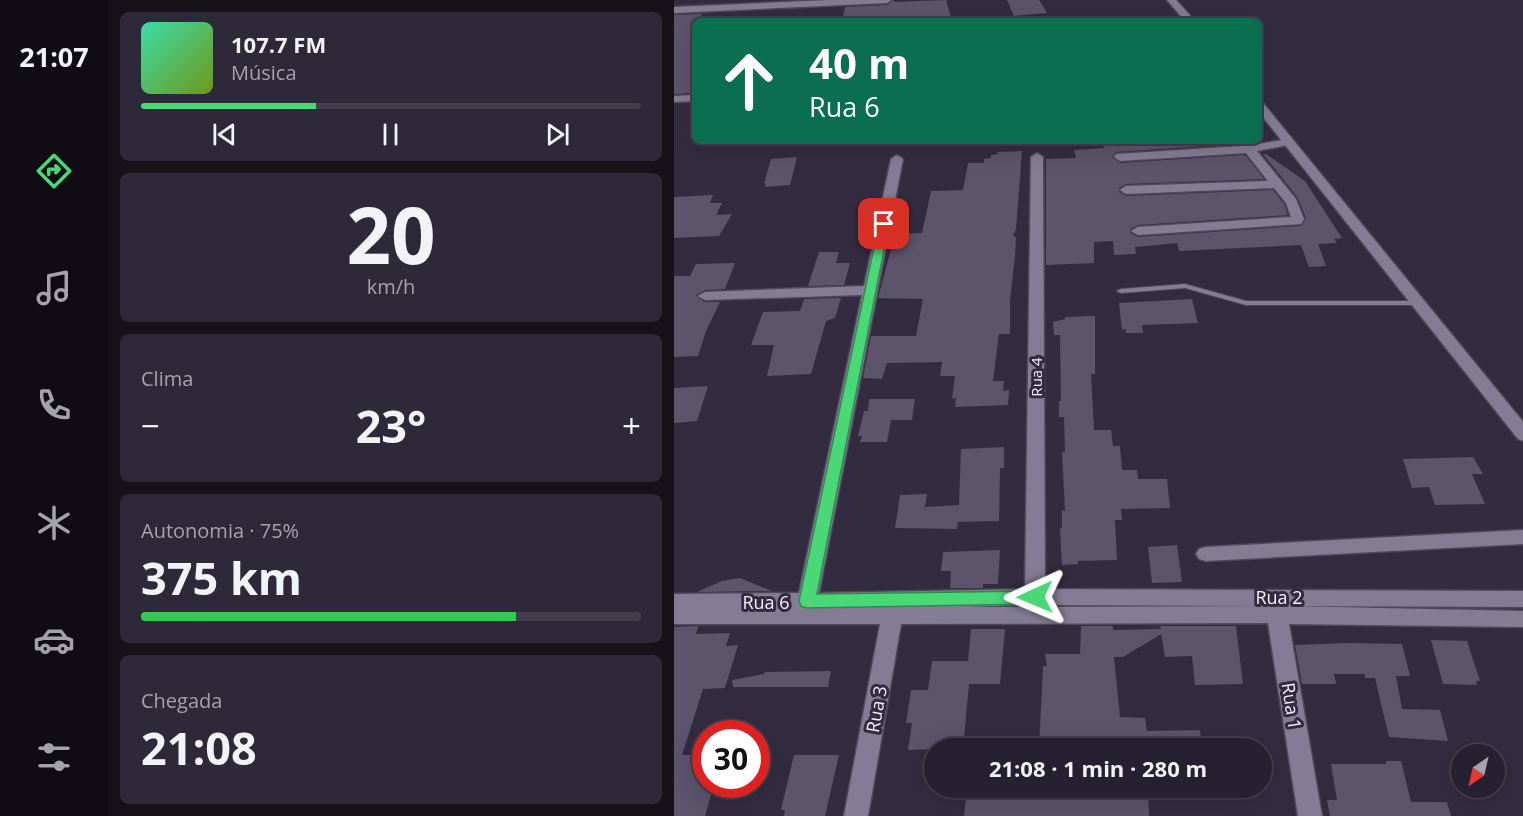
<!DOCTYPE html>
<html lang="pt">
<head>
<meta charset="utf-8">
<style>
  :root { --surface:#262130; --page:#2e2938; --text:#f1f3f6; --muted:#a4a3ab; --line:#423e4c; --accent:#49d778 }
  body { margin:0; font-family:"Open Sans",sans-serif; background:var(--page); color:var(--text); height:100vh; display:flex; flex-direction:column; font-size:22px; white-space:nowrap }
  * { box-sizing:border-box; margin:0 }
  p { font-size:20px; color:var(--muted) }
  .icon { flex:none; width:33px; height:33px; fill:none; stroke:currentColor; stroke-width:2; stroke-linecap:round; stroke-linejoin:round }
  .map { position:relative; flex:1; overflow:hidden }
  .panel { display:flex; flex-direction:column; gap:12px; padding:12px; background:#15121a; width:566px }
  .panel>* { flex:none }
  .top-card { position:absolute; left:18px; top:18px; width:570px; height:126px; border-radius:9px; box-shadow:0 6px 24px #0002,0 0 0 2px var(--line); background:#0b6e4f; color:#fff; overflow:hidden }
  .needle { width:39px; rotate:214deg }
  .buttons { position:absolute; left:777px; top:744px; display:grid; gap:12px }
  .buttons a { display:grid; place-items:center; width:54px; height:54px; border-radius:50%; background:var(--surface); box-shadow:0 6px 24px #0002,0 0 0 2px var(--line); font-size:30px }
  .speed { position:absolute; left:18px; top:720px; display:flex; gap:12px; font-size:30px; font-weight:700; text-align:center }
  .speed>* { display:grid; place-content:center; width:78px; height:78px; border-radius:50%; background:var(--surface); box-shadow:0 6px 24px #0002,0 0 0 2px var(--line); line-height:1 }
  .speed .limit { border:9px solid #d22; background:#fff; color:#111 }
  .pin { position:absolute; display:grid; place-items:center; width:51px; height:51px; color:#fff; margin:-26px; border-radius:12px; box-shadow:0 3px 9px #0006 }
  .me { position:absolute; width:66px; margin:-33px; rotate:269deg; stroke-linejoin:round; filter:drop-shadow(0 0 4px #0008) }
  .turn { display:flex; align-items:center; gap:21px; height:126px; padding:0 18px; font-size:27px }
  .turn .icon { width:78px; height:78px; stroke-width:2.5 }
  .turn b { display:block; font-size:42px; line-height:51px }
  .big { font-size:45px; font-weight:700; line-height:1.1 }
  .panel .card { flex:1; display:flex; flex-direction:column; justify-content:center; gap:9px; min-width:0; padding:0 21px; border-radius:9px; background:var(--page) }
  .panel .dial { align-items:center; gap:0 }
  .dial b { font-size:78px; line-height:1 }
  .song { display:flex; align-items:center; gap:18px }
  .cover { width:72px; height:72px; border-radius:9px; background:linear-gradient(135deg,hsl(160 70% 55%),hsl(80 70% 35%)) }
  .played { height:6px; border-radius:3px; background:linear-gradient(90deg,var(--accent) 35%,var(--line) 35%) }
  .keys { display:flex; justify-content:space-around; direction:ltr }
  .heat { display:flex; justify-content:space-between; align-items:center; font-size:33px; direction:ltr }
  .charge { height:9px; border-radius:4px; background:linear-gradient(90deg,#34c759 75%,var(--line) 0) }
  .trip { position:absolute; left:250px; top:738px; width:348px; height:60px; border-radius:30px; background:var(--surface); box-shadow:0 6px 24px #0002,0 0 0 2px var(--line); font-weight:700; line-height:60px; text-align:center }
  main { display:flex; flex:1; min-height:0 }
  .tab-bar { display:flex; flex-direction:column; width:108px; justify-content:space-around; align-items:center; background:#0f0d13; color:var(--muted) }
  .tab-bar .icon { width:42px; height:42px }
  .tab-bar .on { color:var(--accent) }
  .tab-bar b { font-size:27px; color:var(--text) }
  .map>svg:first-child { display:block }
  .building { fill:#5c546a }
  .lines { fill:none; stroke-linecap:round; stroke-linejoin:round }
  .service-casing { stroke:#4f4859; stroke-width:2 }
  .minor-casing { stroke:#4f4859; stroke-width:3 }
  .tertiary-casing { stroke:#4f4859; stroke-width:3 }
  .service { fill:#847c94; fill-rule:evenodd }
  .minor { fill:#847c94; fill-rule:evenodd }
  .tertiary { fill:#847c94; fill-rule:evenodd }
  .route { fill:#49d778; stroke:#2f8c4e; stroke-width:1.5 }
  .labels { text-anchor:middle; dominant-baseline:central; stroke-width:6; stroke-linejoin:round; paint-order:stroke }
  .street-label { font-size:15px; fill:#f2eefb; stroke:#332c40 }
  .near-street-label { font-size:18px; fill:#f2eefb; stroke:#332c40 }
</style>
</head>
<body>
<main>
<nav class="tab-bar">
<b>21:07</b>
<svg class="icon on" aria-label="directions" viewBox="0 0 24 24"><path d="M12 3l9 9-9 9-9-9zM9 14v-3h6M13 9l2 2-2 2"/></svg>
<svg class="icon" aria-label="music" viewBox="0 0 24 24"><path d="M9 18V5l10-2v13"/><circle cx="6" cy="18" r="3"/><circle cx="16" cy="16" r="3"/></svg>
<svg class="icon" aria-label="phone" viewBox="0 0 24 24"><path d="M5 4h4l2 5-3 2q2 4 5 5l2-3 5 2v4C11 20 4 13 5 4z"/></svg>
<svg class="icon" aria-label="climate" viewBox="0 0 24 24"><path d="M12 3v18M4 7l16 10M4 17L20 7"/></svg>
<svg class="icon" aria-label="car" viewBox="0 0 24 24"><path d="M5 17H2v-5l4-1 3-4h7l3 4 3 1v5h-3M9 17h6M6 11h13"/><circle cx="7" cy="17" r="2"/><circle cx="17" cy="17" r="2"/></svg>
<svg class="icon" aria-label="filters" viewBox="0 0 24 24"><path d="M4 7h16M4 17h16"/><circle cx="9" cy="7" r="2"/><circle cx="15" cy="17" r="2"/></svg>
</nav>
<section class="panel">
<div class="card">
<div class="song"><i class="cover"></i><div><b>107.7 FM</b><p>Música</p></div></div>
<div class="played"></div>
<div class="keys"><svg class="icon" aria-label="previous" viewBox="0 0 24 24"><path d="M18 5L8 12l10 7zM5 5v14"/></svg><svg class="icon" aria-label="pause" viewBox="0 0 24 24"><path d="M8 5v14M16 5v14"/></svg><svg class="icon" aria-label="next" viewBox="0 0 24 24"><path d="M6 5l10 7-10 7zM19 5v14"/></svg></div>
</div>
<div class="card dial"><b>20</b><p>km/h</p></div>
<div class="card"><p>Clima</p>
<div class="heat"><a>−</a><b class="big">23°</b><a>+</a></div>
</div>
<div class="card"><p>Autonomia · 75%</p><b class="big">375 km</b><div class="charge"></div></div>
<div class="card"><p>Chegada</p><b class="big">21:08</b></div>
</section>
<div class="map">
<svg width="850" height="816" viewBox="0 0 850 816">
  <rect width="100%" height="100%" fill="#332c40"/>
  <path class="building" d="M219,0L221,2L272,0L278,21H168L171,7L213,5Z
    M333,0H365L373,13L340,16Z
    M28,14L25,21H21V87L18,93L0,94V15Z
    M493,141H556L558,144L442,152L438,157L446,163L568,155L572,156L590,179L452,184L445,188V192L452,196L599,190L610,204L614,215L464,225L456,229V233L464,237L627,226L632,218L624,198L589,154H592L631,181L668,238L660,239L663,243L644,244L652,266L635,267L627,245L505,251L503,243L461,247L462,254L440,255L439,241L420,242V263L372,265V159L402,158L400,150L430,148L428,143Z
    M348,151L342,229L339,236L342,237L341,256L336,300V334H325L319,381H330L329,391L335,390L334,405L281,407L282,398L278,399L281,376H266L268,362L213,363L208,379L189,378L197,336H242L249,299L204,298L221,234L248,233L257,191L289,190L294,163H310V159L317,158V155L324,154L323,152Z
    M123,157L116,185L91,187L92,183L90,184L97,159Z
    M39,195L36,203H48L42,215L58,214L45,236L0,238V197Z
    M145,252H165L162,263H176L170,285L134,286Z
    M61,263L51,289L31,290L22,295L30,302H46L32,331L24,356L0,357V276H16L22,264Z
    M167,298L161,318L152,321L137,374L93,376L100,345H77L89,312L126,311L130,299Z
    M518,299L524,323L468,325L469,333H452V329L448,330L445,303Z
    M421,316V374H417L420,430H437L439,446H446L448,470H463L464,479H493L496,508L447,509L448,520H441L443,560L404,561V564L388,565L386,528H388V510L391,511L388,452H391L390,417H385V401H387L386,335H380L379,322L391,319V317Z
    M34,386L23,421L0,423V388Z
    M195,399H241L238,420H217L213,442H186L188,436H184L190,411H194Z
    M330,447V468H326L325,521L284,522L283,529L221,528L226,495L253,494L251,507L285,505L287,449Z
    M799,457L809,474H798L811,504L761,505L755,487L738,488L729,459Z
    M503,545L508,582L478,583L474,547Z
    M326,550L324,584H309V588H276L277,571H267L269,552Z
    M66,578L98,591L23,592L48,581Z
    M24,626L22,634L56,633L52,646L64,645L51,688L29,689L8,755H32V784H40L31,816H0V627Z
    M407,626H438L440,630L487,629L486,626H562L569,684L521,685L518,656L491,657L487,634L449,657H440L446,717L471,718L473,731L526,730L528,748H365L369,666H373L371,654H406Z
    M297,629H331L326,684H295L289,748L234,750L238,723H232L237,690H254L258,661H294Z
    M757,640L793,641L806,681H802L803,685L769,684Z
    M676,643L728,644L736,676H722L728,709L766,710L774,741L715,737L701,678H691V674H660L662,684H628L621,645Z
    M157,671L154,687H59L58,680L90,674L91,672Z
    M120,755H165L151,816H110L111,810H107Z
    M712,761H727L737,802H773L777,816H656L653,800H663L657,764H712Z
    M293,788H474L475,816H290Z"/>
  <g class="lines">
    <defs>
      <path id="service" d="M511,284L572,301H744L748,303L744,305H572L511,288L447,293L443,291L447,289Z"/>
      <path id="minor" d="M156,0H217L213,3L0,13V7Z
        M21,95V101L0,102V96Z
        M615,139L621,142L619,144L583,151L622,199L630,219L627,224L464,235L457,231L464,227L617,217L612,203L600,188L452,194L446,190L452,186L594,181L572,153L446,161L440,157L442,154L567,146L563,141H575L578,145Z
        M363,153L369,157L371,589L850,591V607L612,606L850,611V627L615,624L648,816H624L594,623L227,624L194,816H170L206,624H0V594L125,593L188,295L31,300L24,296L31,292L190,286L217,159L223,155L229,159L145,593L351,589L357,157ZM351,605V607H292ZM371,605L592,606L371,607Z
        M850,530V544L532,561L525,559L522,554L525,549L532,547Z"/>
      <path id="tertiary" d="M493,0H502L521,21H511Z
        M585,102L589,103L850,423V441L844,439L585,112Z"/>
    </defs>
    <use href="#service" class="service-casing"/>
    <use href="#minor" class="minor-casing"/>
    <use href="#tertiary" class="tertiary-casing"/>
    <use href="#service" class="service"/>
    <use href="#minor" class="minor"/>
    <use href="#tertiary" class="tertiary"/>
  </g>
  <path class="route" d="M210,221L215,224L143,594L361,591L366,593L369,597L366,602L361,604L133,608L127,606L125,601L205,224Z"/>
  <g class="labels">
    <g class="street-label">
      <text transform="translate(362 377) rotate(-90)">Rua 4</text>
    </g>
    <g class="near-street-label">
      <text x="605" y="597">Rua 2</text>
      <text x="92" y="602">Rua 6</text>
      <text transform="translate(618 706) rotate(81)">Rua 1</text>
      <text transform="translate(202 709) rotate(-80)">Rua 3</text>
    </g>
  </g>
</svg>
<div class="buttons">
<a><svg class="needle" viewBox="-14 -14 28 28"><path d="M0-13l5 13h-10z" fill="#e53935"/><path d="M0 13l5-13h-10z" fill="#a4a3ab"/></svg></a>
</div>
<div class="speed"><div class="limit">30</div></div>
<div class="pin" style="left:210px;top:224px;background:#d93025"><svg class="icon" aria-label="arrive" viewBox="0 0 24 24"><path d="M6 21V4h12l-3 4 3 4H6"/></svg></div>
<svg class="me" style="left:361px;top:597px" viewBox="-20 -20 40 40"><path d="M0-17L14 15 0 8-14 15z" fill="#49d778" stroke="#fff" stroke-width="4"/></svg>
<div class="trip">21:08 · 1 min · 280 m</div>
<div class="top-card">
<div class="turn"><svg class="icon" aria-label="ahead" viewBox="0 0 24 24"><path d="M12 20V5M6 11l6-6 6 6"/></svg><div><b>40 m</b>Rua 6</div></div>
</div>
</div>
</main>
</body>
</html>
